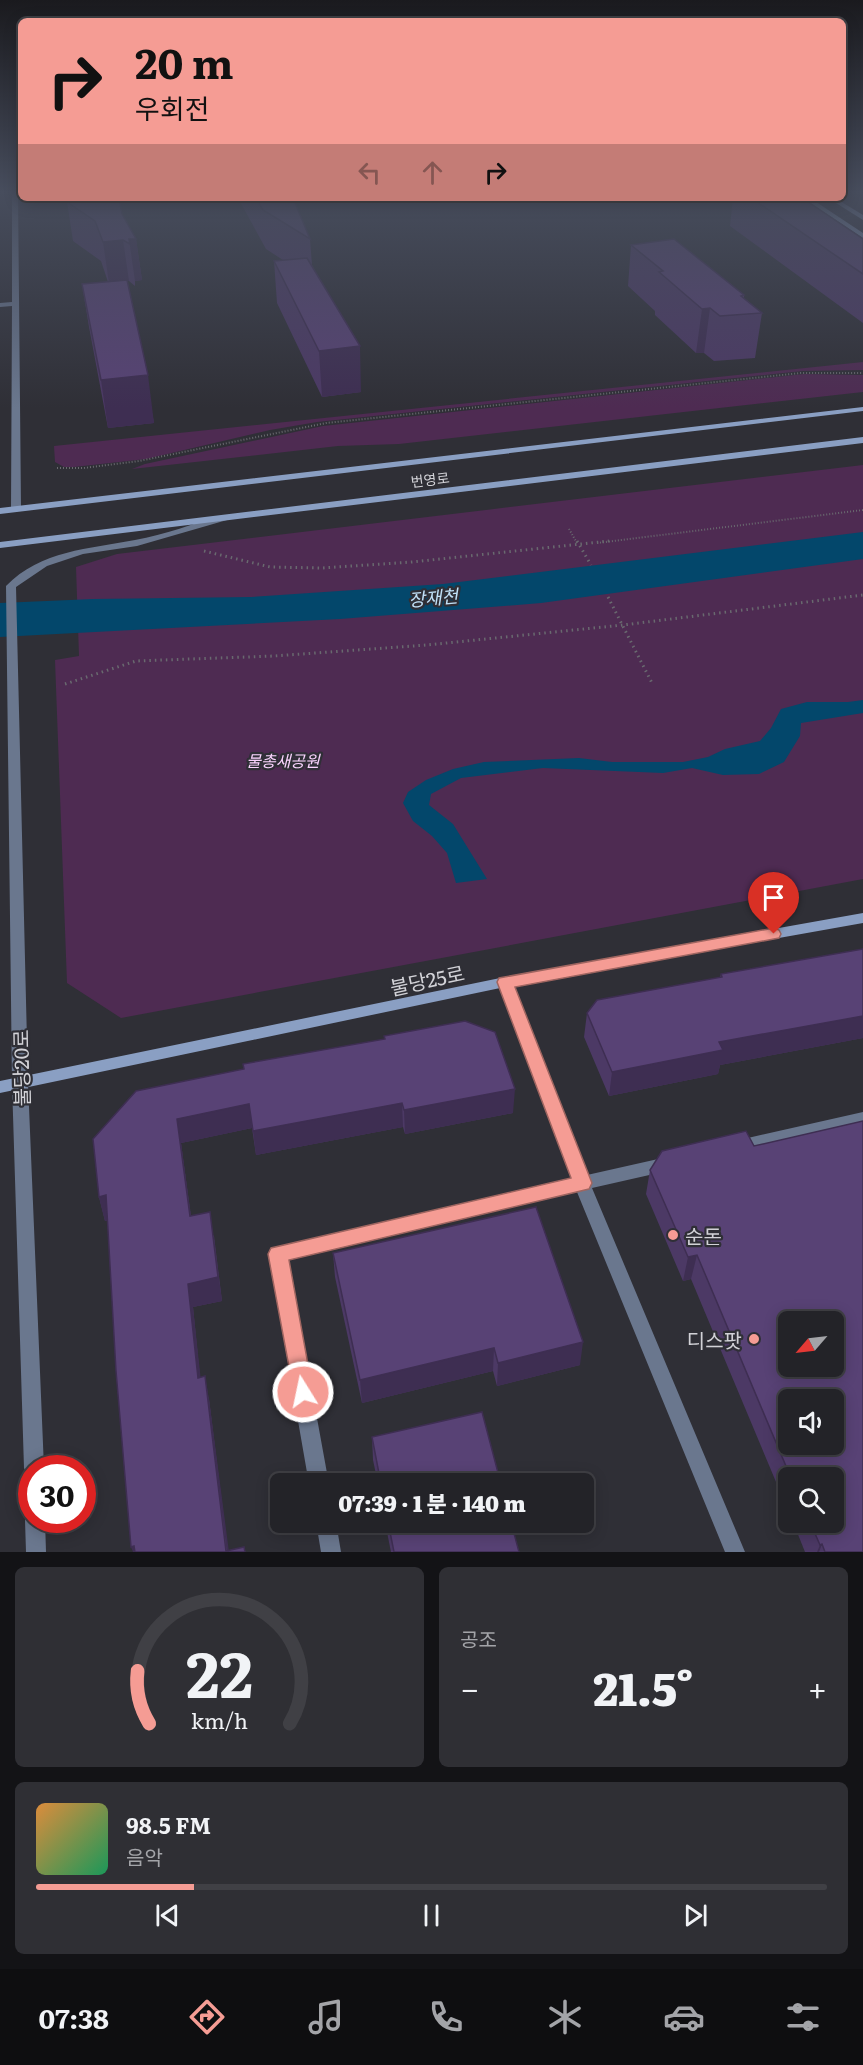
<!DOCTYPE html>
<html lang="ko">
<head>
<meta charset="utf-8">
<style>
  :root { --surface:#232328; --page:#2f2f34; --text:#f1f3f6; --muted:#a3a4a8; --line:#404045; --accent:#f59c94 }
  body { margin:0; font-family:Literata,"Noto Sans KR",serif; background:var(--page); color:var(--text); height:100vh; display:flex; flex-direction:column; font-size:22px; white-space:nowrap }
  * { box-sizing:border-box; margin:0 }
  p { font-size:20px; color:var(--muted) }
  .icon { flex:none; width:33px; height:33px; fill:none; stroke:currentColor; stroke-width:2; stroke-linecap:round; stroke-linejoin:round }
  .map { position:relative; height:1552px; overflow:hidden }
  .details { display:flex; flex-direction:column; gap:15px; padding:15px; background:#131316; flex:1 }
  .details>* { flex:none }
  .banner { position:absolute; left:18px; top:18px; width:828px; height:183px; border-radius:9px; box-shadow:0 3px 15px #0003,0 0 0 2px var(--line); background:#f59c94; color:#111; overflow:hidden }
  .needle { width:39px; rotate:242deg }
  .buttons { position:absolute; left:778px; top:1311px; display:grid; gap:12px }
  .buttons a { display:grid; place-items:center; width:66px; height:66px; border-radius:9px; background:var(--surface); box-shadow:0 3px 15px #0003,0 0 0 2px var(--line); font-size:30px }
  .speed { position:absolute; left:18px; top:1455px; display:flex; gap:12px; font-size:30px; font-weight:700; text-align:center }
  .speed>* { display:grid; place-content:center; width:78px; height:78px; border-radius:50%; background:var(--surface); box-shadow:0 3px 15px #0003,0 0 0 2px var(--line); line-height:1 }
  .speed .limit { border:9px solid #d22; background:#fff; color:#111 }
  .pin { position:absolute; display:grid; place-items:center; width:51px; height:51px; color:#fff; margin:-62px -26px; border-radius:50% 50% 50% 0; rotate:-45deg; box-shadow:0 0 6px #0007 }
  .pin .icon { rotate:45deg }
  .me { position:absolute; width:66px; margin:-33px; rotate:350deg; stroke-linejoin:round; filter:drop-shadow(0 0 4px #0008) }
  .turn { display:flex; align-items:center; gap:21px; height:126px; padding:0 18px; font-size:27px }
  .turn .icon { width:78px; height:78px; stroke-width:2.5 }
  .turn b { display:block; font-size:42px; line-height:51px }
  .lanes { display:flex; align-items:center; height:57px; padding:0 18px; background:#0003; justify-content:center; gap:30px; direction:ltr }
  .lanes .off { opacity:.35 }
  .big { font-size:45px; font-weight:800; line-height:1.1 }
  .details .widget { flex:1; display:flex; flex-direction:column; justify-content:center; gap:9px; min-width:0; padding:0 21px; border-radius:9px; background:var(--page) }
  .details .dial { align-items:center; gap:0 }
  .dial svg { height:156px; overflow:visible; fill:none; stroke:var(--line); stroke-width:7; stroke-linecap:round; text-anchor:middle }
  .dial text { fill:var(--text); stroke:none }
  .song { display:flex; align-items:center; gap:18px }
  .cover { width:72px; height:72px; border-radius:9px; background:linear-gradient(135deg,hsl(30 70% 55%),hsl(150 70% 35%)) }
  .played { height:6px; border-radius:3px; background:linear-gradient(90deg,var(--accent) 20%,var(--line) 20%) }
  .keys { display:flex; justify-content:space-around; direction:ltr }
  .heat { display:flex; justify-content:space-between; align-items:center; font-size:33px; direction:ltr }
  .details .tiles { flex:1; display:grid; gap:15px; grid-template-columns:1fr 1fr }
  .widget:last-child { grid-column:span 2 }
  .trip { position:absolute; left:270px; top:1473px; width:324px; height:60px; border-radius:9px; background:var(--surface); box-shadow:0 3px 15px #0003,0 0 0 2px var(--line); font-weight:800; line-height:60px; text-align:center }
  .dock { display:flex; height:96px; justify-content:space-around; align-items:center; background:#0e0e10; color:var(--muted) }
  .dock .icon { width:42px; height:42px }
  .dock .active { color:var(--accent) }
  .dock b { font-size:27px; color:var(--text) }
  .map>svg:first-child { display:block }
  .green { fill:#4e2b52 }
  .water { fill:#03476b }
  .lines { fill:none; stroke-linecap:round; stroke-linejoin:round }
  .path-far1 { stroke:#69696f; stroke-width:2; stroke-dasharray:1 2; stroke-linecap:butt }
  .path { stroke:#69696f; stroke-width:3; stroke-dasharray:1.5 4; stroke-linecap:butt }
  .street { fill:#6a778e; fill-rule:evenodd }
  .secondary { fill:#8a9fc3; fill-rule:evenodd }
  .wall { fill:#4c3965 }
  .shaded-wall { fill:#3e2e52 }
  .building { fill:#584275; stroke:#3e2e52; stroke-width:1.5; fill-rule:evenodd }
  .route { fill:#f59c94; stroke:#9f6560; stroke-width:1.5 }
  .poi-dot { fill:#f59c94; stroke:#2f2f36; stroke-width:2 }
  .labels { text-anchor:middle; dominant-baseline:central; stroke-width:4.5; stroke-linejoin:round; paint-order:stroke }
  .far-street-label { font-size:14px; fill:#d2d2d7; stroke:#2f2f36 }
  .park-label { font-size:16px; font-style:italic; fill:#f9d3fd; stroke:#2f2f36 }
  .water-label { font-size:18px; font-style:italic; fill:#c1e1f8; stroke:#2f2f36 }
  .near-street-label { font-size:20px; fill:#d2d2d7; stroke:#2f2f36 }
  .near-poi-label { font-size:20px; fill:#d2d2d7; stroke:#2f2f36; text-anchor:start }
</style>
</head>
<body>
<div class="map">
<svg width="863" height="1552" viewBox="0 0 863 1552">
  <rect width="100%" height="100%" fill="#2f2f36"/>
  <path class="green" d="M863,362V370L803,371L317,422L270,430L146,459L74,467H64L55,462L54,446Z
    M804,374L863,375V392L399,444L338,446L132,469L145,464L323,426Z
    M863,465V879L121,1018L67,983L55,660L79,656L76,567L117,554Z"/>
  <path class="water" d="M863,532V559L541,603L340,619L0,637V603L93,599L251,597L443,584Z
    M863,700V713L801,723L800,736L784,762L759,774L723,775L692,768L663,773L543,768L461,778L431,794L429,805L453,824L487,879L456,883L447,853L432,836L413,821L403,803L408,792L426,780L453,769L484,762L579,758L612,762H683L708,757L725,749L760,741L771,728L781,709L807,702H848Z"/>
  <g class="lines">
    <path class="path-far1" d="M57,468H84L139,461L326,423L801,373H863
      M569,529L577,543
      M597,543L863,510"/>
    <path class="path" d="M577,541L591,565
      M204,551L270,567L322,568L412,562L609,541
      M608,597L652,683
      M65,684L136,661L274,656L427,645L623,625L863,595"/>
    <path class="street" d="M12,191H18L21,509L16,512L11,509L12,306L0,307V303L12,302Z
      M224,515L229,518L227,520L137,546L83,554L47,566L16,587L28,1083L44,1468H32V1477L27,1475L24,1468L12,1083L6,586C41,550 89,549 135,540C165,535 194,523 224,515Z
      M505,977L510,978L512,982L587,1175L667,1157L673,1159L675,1164L673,1169L667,1171L592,1188L745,1552H725L577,1192L288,1259L329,1484H309L269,1254L272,1249L572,1179L498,982L500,978Z
      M863,1112V1124L739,1154L733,1152L731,1147L733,1142L739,1140Z
      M32,1511V1520H45L46,1552H26L25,1520L28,1513Z
      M316,1522H336L341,1552H321Z"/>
    <path class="secondary" d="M803,198H810L863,233V238Z
      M828,198H835L863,215V220Z
      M863,407V411L0,514V508Z
      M863,437V443L0,548V542Z
      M863,913V923L505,987L0,1093V1081L505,977Z"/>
  </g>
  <path class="wall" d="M85,198H119L122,214L136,239L142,280L135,281V286L129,281H127L154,423L108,428L89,327L82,284L108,282L101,261L73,241L67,202L85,199Z
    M238,198H293L310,239L312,265L361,392L322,397L277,303L274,261L283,260L266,249Z
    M733,198H802L863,239V323L730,226Z
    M631,245L744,295V298L762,313L755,358L714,361L704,353H696L655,315V311L628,286Z
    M863,949V1038L720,1065L718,1074L609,1096L584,1037L587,1013L720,977L721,974Z
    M384,1036L513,1113L405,1134L403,1127L256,1155L252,1128L181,1143L191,1216L214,1236L222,1301L193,1307L200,1377L209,1399L228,1551L246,1552L131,1547L108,1220L105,1221L99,1197L244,1069L384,1039Z
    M754,1146L863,1552H805L793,1522H834V1478H789V1513L691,1279L683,1281L646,1194L650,1170Z
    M333,1253L580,1365L497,1386L493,1371L362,1403L335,1277Z
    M372,1437L501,1484H378L373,1460Z
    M385,1522H511L519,1552H391Z"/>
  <path class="shaded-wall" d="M129,239H136L142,280L135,281Z
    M123,240L129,281L109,283L103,242Z
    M710,308L704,353H696L702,309Z
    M360,346L361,392L322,397L319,351Z
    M148,375L154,423L108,428L101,380Z
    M863,1016V1038L720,1065L718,1074L609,1096L612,1072L719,1042Z
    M515,1089L513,1113L405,1134L404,1110Z
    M402,1103L403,1127L256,1155L253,1131Z
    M249,1104L252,1128L181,1143L194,1240L190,1216L177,1119Z
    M106,1195L112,1219L105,1221L99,1197Z
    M210,1212L222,1301L193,1307L203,1400L198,1378L188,1284Z
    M697,1255L691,1279L683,1281L688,1257Z
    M583,1342L580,1365L497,1386L498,1363Z
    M494,1348L493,1371L362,1403L360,1380Z
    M205,1376L209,1399L229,1552H227Z
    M822,1544L819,1552H817L820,1545Z
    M134,1546L136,1552H133L131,1547Z"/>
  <path class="building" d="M87,198H119L122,214L136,239H129L130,244L123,240L103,242L95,221L67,202L87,199Z
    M256,198H293L310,239L263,210Z
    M751,198H802L863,239V274Z
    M674,239L744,295L741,296L762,313L720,316L710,308L702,309L659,272L663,271L631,245Z
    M307,258L360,346L319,351L274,261Z
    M127,280L148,375L101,380L82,284Z
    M863,949V1016L719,1042L723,1050L612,1072L587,1013L597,1000L722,977L721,974Z
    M465,1021L495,1032L515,1089L404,1110L402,1103L253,1131L249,1104L177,1119L190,1216L210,1212L218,1277L188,1284L198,1378L205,1376L226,1551L244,1547L245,1552H135L134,1546L131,1547L116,1371L106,1195L99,1197L93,1139L136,1091L244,1069L243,1064L385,1039L384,1036Z
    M863,1121V1552H825L822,1544L820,1545L810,1522H834V1478H791L697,1255L688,1257L650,1170L662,1151L746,1131L754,1146ZM789,1322H834V1366H789ZM789,1400H834V1444H789Z
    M536,1207L583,1342L498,1363L494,1348L360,1380L333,1253Z
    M482,1412L501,1484H381L372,1437Z
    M388,1522H511L519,1552H394Z"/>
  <linearGradient id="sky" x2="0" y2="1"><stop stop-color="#1a1a1e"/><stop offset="0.47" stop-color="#474d5d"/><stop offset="1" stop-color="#474d5d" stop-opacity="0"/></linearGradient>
  <rect width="863" height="408" fill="url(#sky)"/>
  <path class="route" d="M774,928L779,930L781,934L779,938L515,987L592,1183L589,1189L289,1260L313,1392L310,1399L303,1402L295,1399L268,1254L271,1248L571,1178L497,982L499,978Z"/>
  <g class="poi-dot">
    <circle cx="673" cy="1235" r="6"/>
    <circle cx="754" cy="1339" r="6"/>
  </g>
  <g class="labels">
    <g class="far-street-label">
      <text transform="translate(430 479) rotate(-7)">번영로</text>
    </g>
    <g class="park-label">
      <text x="283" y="760">물총새공원</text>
    </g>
    <g class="water-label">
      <text transform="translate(433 597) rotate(-5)">장재천</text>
    </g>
    <g class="near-street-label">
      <text transform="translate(427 979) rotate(-12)">불당25로</text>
      <text transform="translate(20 1068) rotate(-91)">불당20로</text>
    </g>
    <g class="near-poi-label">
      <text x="685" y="1235">순돈</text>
      <text x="742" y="1339" text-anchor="end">디스팟</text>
    </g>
  </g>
</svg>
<div class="buttons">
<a><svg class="needle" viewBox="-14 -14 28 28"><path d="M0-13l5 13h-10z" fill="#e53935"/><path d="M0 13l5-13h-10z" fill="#a3a4a8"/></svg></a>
<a><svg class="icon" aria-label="sound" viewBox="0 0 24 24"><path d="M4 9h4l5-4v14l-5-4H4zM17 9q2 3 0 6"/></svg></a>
<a><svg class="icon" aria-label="search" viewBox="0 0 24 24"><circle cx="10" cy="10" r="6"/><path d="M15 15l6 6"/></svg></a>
</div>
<div class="speed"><div class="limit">30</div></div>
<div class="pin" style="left:774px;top:934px;background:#d93025"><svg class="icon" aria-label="arrive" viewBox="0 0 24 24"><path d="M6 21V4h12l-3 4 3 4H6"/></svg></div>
<svg class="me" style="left:303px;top:1392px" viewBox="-20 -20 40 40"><circle r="17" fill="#f59c94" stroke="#fff" stroke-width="3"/><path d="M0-11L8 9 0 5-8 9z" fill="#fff"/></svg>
<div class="trip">07:39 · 1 분 · 140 m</div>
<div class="banner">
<div class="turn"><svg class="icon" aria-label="right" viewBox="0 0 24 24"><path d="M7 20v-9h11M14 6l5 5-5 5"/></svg><div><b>20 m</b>우회전</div></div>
<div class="lanes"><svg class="icon off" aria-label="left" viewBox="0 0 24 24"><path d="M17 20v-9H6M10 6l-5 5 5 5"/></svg><svg class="icon off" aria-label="ahead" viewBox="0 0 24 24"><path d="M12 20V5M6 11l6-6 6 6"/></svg><svg class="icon" aria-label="right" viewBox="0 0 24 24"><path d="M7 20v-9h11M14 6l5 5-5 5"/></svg></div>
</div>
</div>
<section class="details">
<div class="tiles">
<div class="widget dial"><svg viewBox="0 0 100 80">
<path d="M14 69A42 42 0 1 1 86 69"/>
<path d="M14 69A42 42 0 0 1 8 42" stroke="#f59c94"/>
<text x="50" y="56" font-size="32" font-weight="700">22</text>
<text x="50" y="72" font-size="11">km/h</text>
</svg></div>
<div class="widget"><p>공조</p>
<div class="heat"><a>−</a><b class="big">21.5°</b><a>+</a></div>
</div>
<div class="widget">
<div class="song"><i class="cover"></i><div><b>98.5 FM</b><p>음악</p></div></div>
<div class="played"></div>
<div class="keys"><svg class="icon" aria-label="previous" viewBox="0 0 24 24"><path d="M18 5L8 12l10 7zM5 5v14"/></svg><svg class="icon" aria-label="pause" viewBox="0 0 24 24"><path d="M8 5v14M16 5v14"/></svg><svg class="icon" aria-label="next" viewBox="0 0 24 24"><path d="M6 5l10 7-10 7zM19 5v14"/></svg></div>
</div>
</div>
</section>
<nav class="dock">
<b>07:38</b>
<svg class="icon active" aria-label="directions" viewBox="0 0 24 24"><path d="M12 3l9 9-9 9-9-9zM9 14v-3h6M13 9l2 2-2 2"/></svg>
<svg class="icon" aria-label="music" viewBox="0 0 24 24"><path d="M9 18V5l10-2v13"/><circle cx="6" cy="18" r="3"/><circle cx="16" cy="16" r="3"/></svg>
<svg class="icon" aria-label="phone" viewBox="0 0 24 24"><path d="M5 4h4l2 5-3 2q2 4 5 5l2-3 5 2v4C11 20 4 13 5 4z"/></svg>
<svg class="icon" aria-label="climate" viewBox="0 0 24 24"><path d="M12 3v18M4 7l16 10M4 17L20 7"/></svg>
<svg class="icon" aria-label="car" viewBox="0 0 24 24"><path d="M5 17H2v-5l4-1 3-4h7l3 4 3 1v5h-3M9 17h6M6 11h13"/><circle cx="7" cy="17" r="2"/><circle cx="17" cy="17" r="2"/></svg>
<svg class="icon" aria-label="filters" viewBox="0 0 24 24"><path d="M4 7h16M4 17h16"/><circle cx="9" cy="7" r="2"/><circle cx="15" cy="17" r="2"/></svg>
</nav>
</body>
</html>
